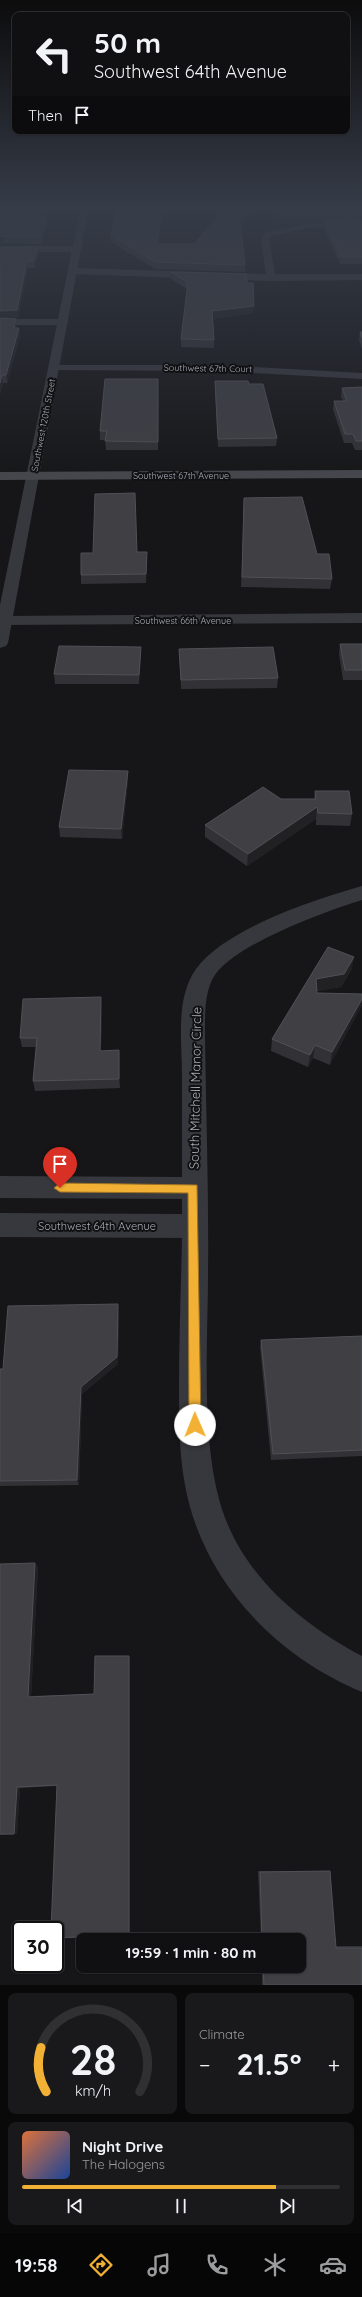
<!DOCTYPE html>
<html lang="en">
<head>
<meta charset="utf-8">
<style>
  :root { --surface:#101012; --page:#19191b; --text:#f1f3f6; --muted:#9c9d9f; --line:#303032; --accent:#f2b134 }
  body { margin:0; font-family:Quicksand,sans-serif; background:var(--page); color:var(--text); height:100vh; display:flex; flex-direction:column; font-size:15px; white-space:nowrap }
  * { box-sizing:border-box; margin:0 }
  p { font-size:13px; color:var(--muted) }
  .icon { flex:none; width:22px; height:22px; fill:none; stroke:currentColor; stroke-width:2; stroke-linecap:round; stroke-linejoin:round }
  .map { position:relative; height:1985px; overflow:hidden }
  .sheet { display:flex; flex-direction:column; gap:8px; padding:8px; background:#09090a; flex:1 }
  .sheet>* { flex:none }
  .top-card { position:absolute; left:12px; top:12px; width:338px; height:122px; border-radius:8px; box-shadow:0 1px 3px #0004,0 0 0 1px var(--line); background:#101012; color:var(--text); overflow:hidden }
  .speed { position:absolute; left:12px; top:1921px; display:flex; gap:8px; font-size:20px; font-weight:700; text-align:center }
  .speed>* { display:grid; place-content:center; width:52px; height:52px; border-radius:50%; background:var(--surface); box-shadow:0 1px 3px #0004,0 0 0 1px var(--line); line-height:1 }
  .speed .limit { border:2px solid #111; border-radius:6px; background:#fff; color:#111 }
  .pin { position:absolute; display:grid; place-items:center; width:34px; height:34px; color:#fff; margin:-41px -17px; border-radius:50% 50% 50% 0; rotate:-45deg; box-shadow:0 0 4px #0007 }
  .pin .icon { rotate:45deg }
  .me { position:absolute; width:44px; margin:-22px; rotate:359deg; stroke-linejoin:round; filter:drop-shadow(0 0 3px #0008) }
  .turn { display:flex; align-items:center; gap:14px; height:84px; padding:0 16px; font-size:18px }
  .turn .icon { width:52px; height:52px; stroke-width:2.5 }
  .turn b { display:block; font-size:28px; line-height:34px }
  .then { display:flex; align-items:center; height:38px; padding:0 16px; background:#0003; gap:8px; font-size:15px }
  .big { font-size:30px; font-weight:700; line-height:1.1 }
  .sheet .widget { flex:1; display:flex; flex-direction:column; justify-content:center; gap:6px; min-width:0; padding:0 14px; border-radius:8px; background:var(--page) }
  .sheet .dial { align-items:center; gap:0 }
  .dial svg { height:104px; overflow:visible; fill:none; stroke:var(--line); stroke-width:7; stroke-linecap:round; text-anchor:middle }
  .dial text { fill:var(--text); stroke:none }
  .song { display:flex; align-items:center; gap:12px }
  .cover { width:48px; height:48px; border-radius:6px; background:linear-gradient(135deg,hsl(20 70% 55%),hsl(220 70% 35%)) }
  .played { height:4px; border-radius:2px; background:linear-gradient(90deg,var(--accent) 80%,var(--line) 80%) }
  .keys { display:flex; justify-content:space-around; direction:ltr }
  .heat { display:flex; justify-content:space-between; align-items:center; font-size:22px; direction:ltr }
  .sheet .tiles { flex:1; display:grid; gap:8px; grid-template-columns:1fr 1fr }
  .widget:last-child { grid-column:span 2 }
  .trip { position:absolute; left:76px; top:1933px; width:230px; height:40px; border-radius:8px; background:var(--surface); box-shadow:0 1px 3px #0004,0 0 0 1px var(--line); font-weight:700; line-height:40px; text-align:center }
  .tab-bar { display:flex; height:64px; justify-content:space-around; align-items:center; background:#060607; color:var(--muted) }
  .tab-bar .icon { width:28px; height:28px }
  .tab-bar .selected { color:var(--accent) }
  .tab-bar b { font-size:18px; color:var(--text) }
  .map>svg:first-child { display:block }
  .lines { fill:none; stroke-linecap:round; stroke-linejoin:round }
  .minor { fill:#37383d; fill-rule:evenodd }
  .tertiary { fill:#37383d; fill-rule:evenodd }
  .secondary { fill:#45474d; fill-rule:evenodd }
  .wall { fill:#323236 }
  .shaded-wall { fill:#212124 }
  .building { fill:#3f3f44; stroke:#4f5156 }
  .route { fill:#f2b134; stroke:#9d7322 }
  .labels { text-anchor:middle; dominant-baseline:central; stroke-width:4; stroke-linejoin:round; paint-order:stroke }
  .far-street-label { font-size:9px; fill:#a8adb8; stroke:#111113 }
  .street-label { font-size:11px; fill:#a8adb8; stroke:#111113 }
  .near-street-label { font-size:13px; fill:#a8adb8; stroke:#111113 }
</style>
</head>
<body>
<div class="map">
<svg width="362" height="1985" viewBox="0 0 362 1985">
  <rect width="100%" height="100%" fill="#161618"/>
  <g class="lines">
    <path class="minor" d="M362,222V226L308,228L272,236L269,239L275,274H362V280L271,281L73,274L69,271L73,268L266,274L261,239L266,232L308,224Z
      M0,246H77L81,249L77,252H0Z
      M0,319H64L69,322L64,325H0Z
      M54,365H217L362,373V379L217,371L50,370L49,368Z
      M362,613V623L0,625V617L4,616Z
      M362,886V900C327,911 228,946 212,980C204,997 205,1019 205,1037C206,1116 209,1195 208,1274C208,1346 199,1459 228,1525C253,1584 307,1627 362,1656V1692C275,1656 202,1580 185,1485C179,1453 179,1419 179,1386C179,1337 181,1287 182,1238L0,1237V1213L182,1214V1199L0,1198V1176L182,1177C182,1143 182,1110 182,1076C182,1043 175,998 196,969C224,929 316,899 362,886Z"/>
    <path class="tertiary" d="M81,206H89L8,643L6,646L0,648V605Z"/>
    <path class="secondary" d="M362,470V478L0,480V472Z"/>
  </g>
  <path class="wall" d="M0,206H48L43,218L47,217L48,224L42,244L4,243L0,245Z
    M163,206L158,244H194L240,228L245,265V272L155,269L111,242V235Z
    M271,206H362V215H358V221L320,222L318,216L278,217Z
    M362,221V264H340L324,229V222Z
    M38,247L39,254L35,268H28L18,318L4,319L16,326V328L20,336L7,383H3L0,394V253Z
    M171,272L247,283L253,313L213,319L214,340V348L181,347V339L187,289L171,279Z
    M360,332H362V349L359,340Z
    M158,379V450H106L105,440H100V431Z
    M215,381L249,384L277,438L276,446L218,447L215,389Z
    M362,387V450H355L352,443H344L333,409L334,401H343L341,396L342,388Z
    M244,498L317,554L332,579L330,589L241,587Z
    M137,552L147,561L146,583L81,584V575Z
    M340,644H362V680H343L339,654Z
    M179,649L278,678L277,688L181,689Z
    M141,656L139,684H55L54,674Z
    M128,781L122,839L60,837L59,827Z
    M315,791L352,814L350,826L316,825V819L247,866L205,837V825L281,799H314Z
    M328,947L352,969L341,987L317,991V993L362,994L330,1065L313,1058L308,1067L271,1051L272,1039Z
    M102,1006L101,1051L120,1060V1088L35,1091L33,1081L36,1047H22L20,1038Z
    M119,1312L118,1364L82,1394L79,1485L0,1486V1369H3Z
    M362,1336V1456L271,1460L260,1347L261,1340Z
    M35,1563L38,1568L31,1696L94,1694L130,1659V1933L129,1935L57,1786L20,1788L17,1834L0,1835Z
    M258,1871H330L335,1946H362V1985H262V1966H299V1940H261Z"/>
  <path class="shaded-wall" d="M44,206H48L40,226L39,219Z
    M162,206H163L157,251V244Z
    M252,206H257L239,229L240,222Z
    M47,217L48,224L42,244L41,237Z
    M3,236L4,243L0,245V237Z
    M38,247L39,254L35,268L34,261Z
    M27,261L28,268L18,318L0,319V311Z
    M254,306L253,313L212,319V311Z
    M16,319V326L15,336L14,328Z
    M19,328L20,336L7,383L6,375Z
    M2,375L3,383L0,394V383Z
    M141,647V656L139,684V675Z
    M128,771V781L122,839L121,829Z
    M317,807L316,819L247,866L248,854Z
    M354,957L352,969L341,987L314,991L316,979Z
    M101,997L102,1006L101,1060L100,1051Z
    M362,999V1006L330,1065L332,1052Z
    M315,1045L313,1058L308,1067L310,1055Z
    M119,1050L120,1060V1088L119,1079Z
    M118,1304L119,1312L118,1364L82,1394L79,1485L77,1480L81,1387Z
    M35,1563L38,1568L31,1699L28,1697Z
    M129,1656L130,1659V1933L129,1935Z
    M17,1787L20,1788L17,1834H14Z"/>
  <path class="building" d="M0,206H44L39,219L47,217L41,237L3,236L0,237Z
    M118,206H162L157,244H194L227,206H252L240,222L245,265L155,262L111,235Z
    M276,206H362V208H355L358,214L321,215L318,209L279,211Z
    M362,221V257H341L324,222Z
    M1,247H38L34,261H27L17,310L0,311V253Z
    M171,272L246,274L247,283H253L254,306L212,311L214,340L181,339L188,282Z
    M0,318L16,319L14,328H19L6,375H2L0,383Z
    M360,332H362V338Z
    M105,379H158V442L105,441L107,431H100Z
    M215,381H248L249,384H263L277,438L218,439Z
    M362,387V441H356L353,434H345L334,401H347L342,388Z
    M135,493L137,552H147L146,574L81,575V553H93L95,494Z
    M302,497L317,554H329L332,579L242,577L244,498Z
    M340,644H362V670H345Z
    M59,646L141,647L139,675L54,674Z
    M273,647L278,678L181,680L179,649Z
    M69,770L128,771L121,829L59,827Z
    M263,787L281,799H316L315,791H349L352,814L318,813L317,807L248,854L205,825Z
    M328,947L354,957L344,974L316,979L317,993L362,994V999L332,1052L315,1045L310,1055L272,1039Z
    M101,997L100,1051L119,1050V1079L33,1081L37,1038H20L23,999Z
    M118,1304L117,1357L81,1387L77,1480L0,1481V1369H3L8,1306Z
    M362,1336V1450L273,1454L261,1340Z
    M35,1563L28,1697L94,1694L95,1656H129V1935L55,1938V1930H51L57,1785L17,1787L14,1834H0V1564Z
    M330,1871L336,1948H362V1985H264L263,1966H299V1940H262L260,1872Z"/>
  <linearGradient id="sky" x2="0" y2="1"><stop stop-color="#0c0c0d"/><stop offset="0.43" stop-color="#363c48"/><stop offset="1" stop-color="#363c48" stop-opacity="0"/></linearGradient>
  <rect width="362" height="484" fill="url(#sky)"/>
  <path class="route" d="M60,1183L197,1185L201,1425L199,1429L195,1431L191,1429L189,1425L188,1193L60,1192L54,1188Z"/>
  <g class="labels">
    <g class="far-street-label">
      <text transform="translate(208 368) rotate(1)">Southwest 67th Court</text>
      <text transform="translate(43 425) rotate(-79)">Southwest 120th Street</text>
      <text x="181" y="475">Southwest 67th Avenue</text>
      <text x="183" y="620">Southwest 66th Avenue</text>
    </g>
    <g class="street-label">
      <text x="97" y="1226">Southwest 64th Avenue</text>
    </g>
    <g class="near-street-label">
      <text transform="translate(195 1088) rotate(-89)">South Mitchell Manor Circle</text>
    </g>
  </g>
</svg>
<div class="speed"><div class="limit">30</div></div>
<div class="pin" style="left:60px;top:1188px;background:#d93025"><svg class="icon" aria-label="arrive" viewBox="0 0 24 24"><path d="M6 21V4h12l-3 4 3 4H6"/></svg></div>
<svg class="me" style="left:195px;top:1425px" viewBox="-20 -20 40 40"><circle r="19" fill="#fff"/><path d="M0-13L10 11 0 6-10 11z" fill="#f2b134"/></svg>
<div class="trip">19:59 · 1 min · 80 m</div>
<div class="top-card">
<div class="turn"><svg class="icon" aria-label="left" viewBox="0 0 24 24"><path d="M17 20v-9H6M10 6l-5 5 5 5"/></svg><div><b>50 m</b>Southwest 64th Avenue</div></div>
<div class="then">Then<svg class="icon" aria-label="arrive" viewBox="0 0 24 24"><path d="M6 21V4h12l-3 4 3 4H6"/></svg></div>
</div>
</div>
<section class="sheet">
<div class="tiles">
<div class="widget dial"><svg viewBox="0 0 100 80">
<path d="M14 69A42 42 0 1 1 86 69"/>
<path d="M14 69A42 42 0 0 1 10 35" stroke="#f2b134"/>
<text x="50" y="56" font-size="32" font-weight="700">28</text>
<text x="50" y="72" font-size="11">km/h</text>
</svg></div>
<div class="widget"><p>Climate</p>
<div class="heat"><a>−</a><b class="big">21.5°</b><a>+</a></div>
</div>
<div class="widget">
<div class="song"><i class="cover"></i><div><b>Night Drive</b><p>The Halogens</p></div></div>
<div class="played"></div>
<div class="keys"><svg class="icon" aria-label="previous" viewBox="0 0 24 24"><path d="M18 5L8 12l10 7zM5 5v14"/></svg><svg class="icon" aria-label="pause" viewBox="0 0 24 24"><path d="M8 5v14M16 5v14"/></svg><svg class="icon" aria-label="next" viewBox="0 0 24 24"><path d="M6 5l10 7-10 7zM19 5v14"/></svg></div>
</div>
</div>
</section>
<nav class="tab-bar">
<b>19:58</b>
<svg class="icon selected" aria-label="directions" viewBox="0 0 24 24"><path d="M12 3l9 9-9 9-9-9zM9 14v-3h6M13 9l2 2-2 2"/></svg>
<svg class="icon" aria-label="music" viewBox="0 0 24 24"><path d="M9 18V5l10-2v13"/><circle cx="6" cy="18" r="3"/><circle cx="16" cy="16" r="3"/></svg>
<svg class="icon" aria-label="phone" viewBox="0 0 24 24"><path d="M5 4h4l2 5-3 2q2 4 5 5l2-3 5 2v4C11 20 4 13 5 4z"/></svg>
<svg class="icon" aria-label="climate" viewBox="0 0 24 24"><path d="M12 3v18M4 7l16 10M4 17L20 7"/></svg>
<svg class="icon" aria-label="car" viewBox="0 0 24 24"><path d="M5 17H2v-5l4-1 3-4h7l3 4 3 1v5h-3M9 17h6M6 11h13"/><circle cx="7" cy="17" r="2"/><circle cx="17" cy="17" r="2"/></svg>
</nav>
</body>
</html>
